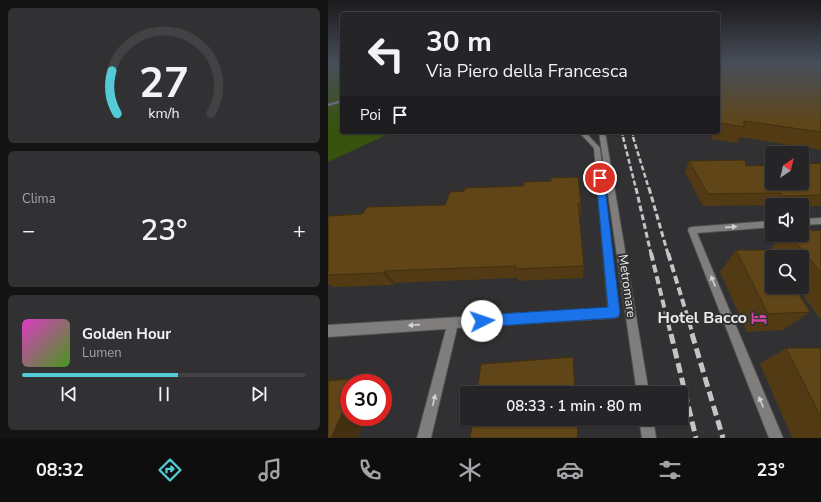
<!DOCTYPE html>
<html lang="it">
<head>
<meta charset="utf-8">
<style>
  :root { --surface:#252426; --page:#313032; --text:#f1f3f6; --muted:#a3a4a7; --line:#424143; --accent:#52cbd7 }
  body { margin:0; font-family:"Nunito Sans",sans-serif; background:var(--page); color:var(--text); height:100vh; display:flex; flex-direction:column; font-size:15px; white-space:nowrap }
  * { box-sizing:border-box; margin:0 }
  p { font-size:13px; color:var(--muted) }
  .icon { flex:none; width:22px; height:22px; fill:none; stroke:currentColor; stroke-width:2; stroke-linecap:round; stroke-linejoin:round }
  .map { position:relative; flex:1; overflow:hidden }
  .drawer { display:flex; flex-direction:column; gap:8px; padding:8px; background:#141415; width:328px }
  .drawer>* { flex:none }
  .banner { position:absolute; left:12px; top:12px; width:380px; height:122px; border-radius:4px; box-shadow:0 1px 3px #0004,0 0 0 1px var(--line); background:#252426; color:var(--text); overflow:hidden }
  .needle { width:26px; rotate:35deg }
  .controls { position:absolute; left:437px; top:146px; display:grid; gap:8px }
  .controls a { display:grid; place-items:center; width:44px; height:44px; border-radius:4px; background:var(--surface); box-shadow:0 1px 3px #0004,0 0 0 1px var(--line); font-size:20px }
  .speed { position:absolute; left:12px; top:374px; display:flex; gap:8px; font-size:20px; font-weight:700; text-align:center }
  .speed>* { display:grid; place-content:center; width:52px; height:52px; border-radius:50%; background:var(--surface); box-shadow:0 1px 3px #0004,0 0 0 1px var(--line); line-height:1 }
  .speed .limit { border:6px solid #d22; background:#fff; color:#111 }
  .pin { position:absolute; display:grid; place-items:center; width:34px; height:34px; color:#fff; margin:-17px; border:2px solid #fff; border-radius:50%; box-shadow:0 1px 4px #0007 }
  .me { position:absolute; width:44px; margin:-22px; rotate:86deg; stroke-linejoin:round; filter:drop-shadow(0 0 3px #0008) }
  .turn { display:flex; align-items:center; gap:14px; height:84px; padding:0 20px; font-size:18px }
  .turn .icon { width:52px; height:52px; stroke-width:2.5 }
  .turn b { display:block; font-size:28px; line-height:34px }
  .then { display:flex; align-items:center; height:38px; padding:0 20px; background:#0003; gap:8px; font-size:15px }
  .big { font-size:30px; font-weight:600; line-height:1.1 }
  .drawer .card { flex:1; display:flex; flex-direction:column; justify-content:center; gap:6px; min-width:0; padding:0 14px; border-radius:6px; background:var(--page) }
  .drawer .dial { align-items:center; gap:0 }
  .dial svg { height:104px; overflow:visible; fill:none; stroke:var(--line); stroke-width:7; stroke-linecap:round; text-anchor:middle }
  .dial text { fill:var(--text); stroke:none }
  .song { display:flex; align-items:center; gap:12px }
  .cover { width:48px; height:48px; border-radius:6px; background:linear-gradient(135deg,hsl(310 70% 55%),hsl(100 70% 35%)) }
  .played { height:4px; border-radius:2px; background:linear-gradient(90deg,var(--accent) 55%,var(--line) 55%) }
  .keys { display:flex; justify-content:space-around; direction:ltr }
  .heat { display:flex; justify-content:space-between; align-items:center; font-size:22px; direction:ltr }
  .trip { position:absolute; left:132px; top:386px; width:228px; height:40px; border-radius:4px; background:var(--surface); box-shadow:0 1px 3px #0004,0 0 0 1px var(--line); font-weight:600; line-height:40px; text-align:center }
  .menu { display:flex; height:64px; justify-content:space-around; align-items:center; background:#0f0e0f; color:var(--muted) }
  .menu .icon { width:28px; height:28px }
  .menu .on { color:var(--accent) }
  .menu b { font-size:18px; color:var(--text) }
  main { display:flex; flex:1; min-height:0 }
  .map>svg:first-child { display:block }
  .green { fill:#37530e }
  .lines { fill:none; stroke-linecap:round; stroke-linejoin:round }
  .lane-casing { stroke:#4f4e50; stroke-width:2 }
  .street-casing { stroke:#4f4e50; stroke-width:2 }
  .lane { fill:#807e7d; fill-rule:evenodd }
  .street { fill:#807e7d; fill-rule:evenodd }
  .rail-far4 { stroke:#c6c4c6; stroke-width:2; stroke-dasharray:4 2; stroke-linecap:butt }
  .rail-far3 { stroke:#c6c4c6; stroke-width:2.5; stroke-dasharray:5 2.5; stroke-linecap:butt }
  .rail-far2 { stroke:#c6c4c6; stroke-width:3; stroke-dasharray:6 3; stroke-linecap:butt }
  .rail-far1 { stroke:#c6c4c6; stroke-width:4; stroke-dasharray:8 4; stroke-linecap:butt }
  .rail { stroke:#c6c4c6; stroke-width:5; stroke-dasharray:10 5; stroke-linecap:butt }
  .wall { fill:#523b14 }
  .shaded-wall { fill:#423010 }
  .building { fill:#5f4517; stroke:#423010 }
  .oneway { fill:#d2d0d1 }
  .route { fill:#1a73e8; stroke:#114b97 }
  .labels { text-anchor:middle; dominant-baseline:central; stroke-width:4; stroke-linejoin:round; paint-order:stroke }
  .street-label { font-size:13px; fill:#edebed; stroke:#313032 }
  .near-poi-label { font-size:16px; font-weight:bold; fill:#edebed; stroke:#313032; text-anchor:end }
</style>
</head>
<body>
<main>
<section class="drawer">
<div class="card dial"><svg viewBox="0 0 100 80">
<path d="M14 69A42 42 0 1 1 86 69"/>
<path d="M14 69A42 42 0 0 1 10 36" stroke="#52cbd7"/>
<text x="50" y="56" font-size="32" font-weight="700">27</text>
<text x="50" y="72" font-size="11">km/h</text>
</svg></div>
<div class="card"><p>Clima</p>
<div class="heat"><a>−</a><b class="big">23°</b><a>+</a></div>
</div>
<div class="card">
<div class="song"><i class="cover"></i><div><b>Golden Hour</b><p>Lumen</p></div></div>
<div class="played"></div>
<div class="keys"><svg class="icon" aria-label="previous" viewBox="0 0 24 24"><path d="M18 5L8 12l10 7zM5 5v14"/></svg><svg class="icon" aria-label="pause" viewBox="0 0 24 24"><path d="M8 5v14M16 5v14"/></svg><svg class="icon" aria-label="next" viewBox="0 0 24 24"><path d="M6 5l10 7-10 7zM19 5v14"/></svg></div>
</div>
</section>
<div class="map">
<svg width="493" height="438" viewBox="0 0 493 438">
  <rect width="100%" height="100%" fill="#313032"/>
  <path class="green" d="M0,64H14V74L0,85Z
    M14,75V132H65L0,162V86Z"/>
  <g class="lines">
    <defs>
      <path id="lane" d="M271,132H277L321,393H309Z
        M311,419H325L328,438H314Z"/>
      <path id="street" d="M14,100V102L0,106V104Z
        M251,132H257L272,148L291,313L290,317L286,318L129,328L103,438H89L118,329L0,337V325L280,308L266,148Z
        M493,218V224L474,225V219Z
        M444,221V227L369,233L455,438H441L360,230L361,228L364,227Z"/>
    </defs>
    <use href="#lane" class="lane-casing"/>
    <use href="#street" class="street-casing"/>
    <use href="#lane" class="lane"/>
    <use href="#street" class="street"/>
    <path class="rail-far4" d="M294,132L295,138
      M304,132L306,138"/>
    <path class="rail-far3" d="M295,137L308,189
      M305,137L321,189"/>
    <path class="rail-far2" d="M308,188L323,254
      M321,188L340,254"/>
    <path class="rail-far1" d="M323,253L343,335
      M340,253L365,335"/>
    <path class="rail" d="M343,334L368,438
      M364,334L395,438"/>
  </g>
  <path class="wall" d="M390,64H493V150L412,137L409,143L384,139V132H390Z
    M361,161L418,166L493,163V206L474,207V205H445L375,206L357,172Z
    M223,181L253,203V215H251L256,266L255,278L190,281V278L67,283L66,285L5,287L0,284V216L34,214L117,205L136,191L196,186Z
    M493,230V320L469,287H474V257H444L482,312L455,330L419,332L392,272L408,250H442L454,235H474L484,231Z
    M458,348H493V438H464L432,364Z"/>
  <path class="shaded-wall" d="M56,271L67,283L66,285L55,273Z
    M0,377L17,384L0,386Z
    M30,378L40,383H28Z
    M21,398V417H38L30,438H3Z"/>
  <path class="building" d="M390,64H493V132L416,121V127L391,123Z
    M417,160L418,166L444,165V183H474V164L493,163V195L456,196L453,193L380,194L361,161Z
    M250,177L253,203H250L256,266L187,269L188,266L56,271L55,273L0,275V216L34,214L39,207L117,205L122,192L136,191L137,188L196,186V182L223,181V178Z
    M482,229L484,231L493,230V273L462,235H474V230Z
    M408,250H443L447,257H444V287H466L482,312L440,314Z
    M458,348H493V417Z
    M245,357L247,393H149L153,364Z
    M30,378L28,383H21V398L3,438H0V381Z
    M145,419H249L250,438H142Z"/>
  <defs><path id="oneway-solid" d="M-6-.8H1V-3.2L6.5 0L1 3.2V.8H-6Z"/></defs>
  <g class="oneway">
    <use href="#oneway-solid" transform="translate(403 227) rotate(-4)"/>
    <use href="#oneway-solid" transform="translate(385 281) rotate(-112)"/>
    <use href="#oneway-solid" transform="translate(86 325) rotate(176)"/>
    <use href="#oneway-solid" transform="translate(106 400) rotate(-76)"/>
    <use href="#oneway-solid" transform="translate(433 402) rotate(-112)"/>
  </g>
  <linearGradient id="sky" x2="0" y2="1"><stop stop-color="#1b1a1c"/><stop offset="0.51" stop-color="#484e5a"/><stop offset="1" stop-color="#484e5a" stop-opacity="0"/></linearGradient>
  <rect width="493" height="125" fill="url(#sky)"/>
  <path class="route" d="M272,176L276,178L292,313L290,317L286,318L154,327L150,325L148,321L150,317L154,315L280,307L268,178Z"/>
  <defs>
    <symbol id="hotel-bare" viewBox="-9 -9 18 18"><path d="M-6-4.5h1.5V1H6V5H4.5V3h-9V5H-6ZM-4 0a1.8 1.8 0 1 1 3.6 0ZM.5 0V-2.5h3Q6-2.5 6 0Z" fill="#d1479c" stroke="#313032" stroke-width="2.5" paint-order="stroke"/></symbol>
  </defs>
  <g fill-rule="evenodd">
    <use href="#hotel-bare" x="420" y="307" width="22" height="22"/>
  </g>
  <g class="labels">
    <g class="street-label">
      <text transform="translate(299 286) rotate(82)">Metromare</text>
    </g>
    <g class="near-poi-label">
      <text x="419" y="318">Hotel Bacco</text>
    </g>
  </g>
</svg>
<div class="controls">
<a><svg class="needle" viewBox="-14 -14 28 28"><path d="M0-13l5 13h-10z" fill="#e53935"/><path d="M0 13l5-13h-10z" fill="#a3a4a7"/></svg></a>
<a><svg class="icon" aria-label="sound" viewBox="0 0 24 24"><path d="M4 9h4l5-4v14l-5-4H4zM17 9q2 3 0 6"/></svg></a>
<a><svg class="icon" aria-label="search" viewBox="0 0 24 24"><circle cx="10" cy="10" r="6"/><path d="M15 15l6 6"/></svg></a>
</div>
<div class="speed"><div class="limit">30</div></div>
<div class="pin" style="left:272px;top:178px;background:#d93025"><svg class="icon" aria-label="arrive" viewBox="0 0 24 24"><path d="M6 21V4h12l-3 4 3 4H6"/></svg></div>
<svg class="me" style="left:154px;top:321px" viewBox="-20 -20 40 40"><circle r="19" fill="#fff"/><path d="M0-13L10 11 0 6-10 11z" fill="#1a73e8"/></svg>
<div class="trip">08:33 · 1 min · 80 m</div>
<div class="banner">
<div class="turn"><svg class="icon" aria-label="left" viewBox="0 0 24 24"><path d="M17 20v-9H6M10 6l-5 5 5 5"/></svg><div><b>30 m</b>Via Piero della Francesca</div></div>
<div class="then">Poi<svg class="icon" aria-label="arrive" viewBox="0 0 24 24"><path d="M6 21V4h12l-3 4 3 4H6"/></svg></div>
</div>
</div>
</main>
<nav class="menu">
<b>08:32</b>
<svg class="icon on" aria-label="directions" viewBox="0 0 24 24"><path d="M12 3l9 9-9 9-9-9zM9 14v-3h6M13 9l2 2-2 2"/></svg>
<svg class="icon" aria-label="music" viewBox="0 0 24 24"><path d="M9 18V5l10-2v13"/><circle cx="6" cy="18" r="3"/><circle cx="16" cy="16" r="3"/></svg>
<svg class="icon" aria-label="phone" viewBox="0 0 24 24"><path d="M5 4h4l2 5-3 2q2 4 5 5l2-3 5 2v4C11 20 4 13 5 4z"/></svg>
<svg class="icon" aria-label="climate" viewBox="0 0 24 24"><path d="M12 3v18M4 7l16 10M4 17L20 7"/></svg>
<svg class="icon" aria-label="car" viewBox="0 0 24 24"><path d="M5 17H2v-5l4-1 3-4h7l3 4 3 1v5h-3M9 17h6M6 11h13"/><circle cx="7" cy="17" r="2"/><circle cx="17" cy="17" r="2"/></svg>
<svg class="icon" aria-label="filters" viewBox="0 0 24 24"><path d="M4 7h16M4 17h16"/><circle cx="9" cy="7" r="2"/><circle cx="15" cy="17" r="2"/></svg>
<b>23°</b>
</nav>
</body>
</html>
